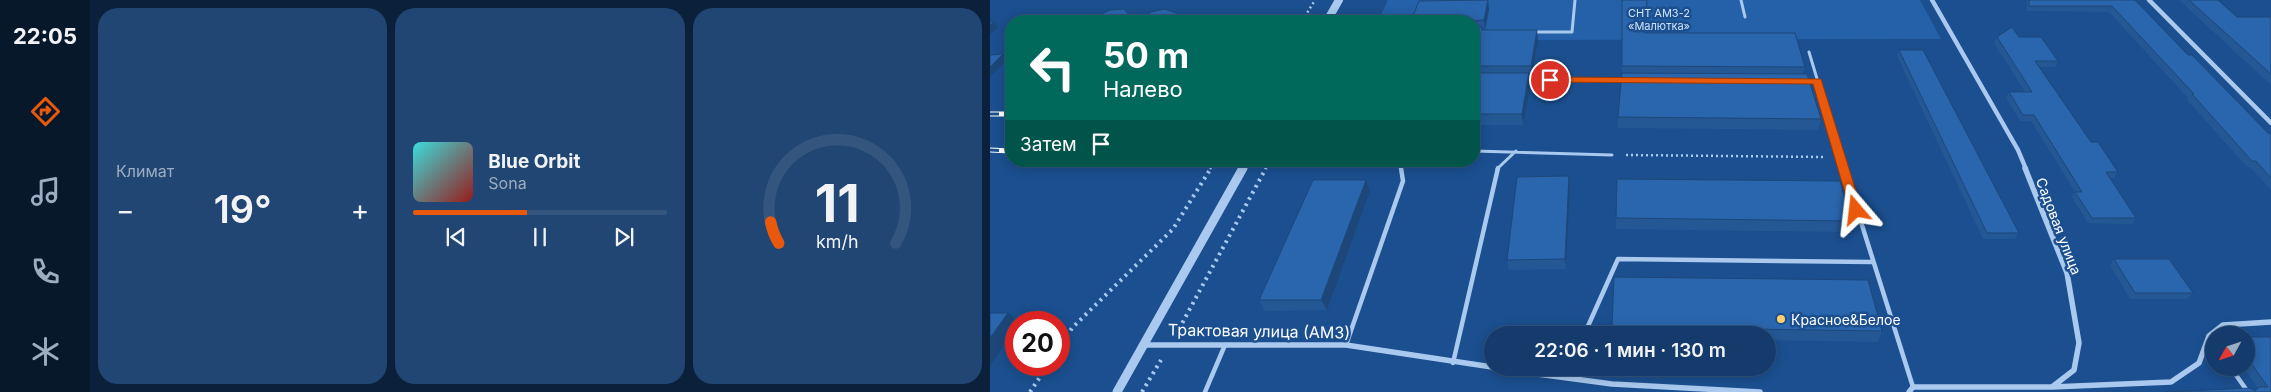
<!DOCTYPE html>
<html lang="ru">
<head>
<meta charset="utf-8">
<style>
  :root { --surface:#143b6b; --page:#214673; --text:#f1f3f6; --muted:#9dadc1; --line:#33557e; --accent:#ea580c }
  body { margin:0; font-family:Inter,sans-serif; background:var(--page); color:var(--text); height:100vh; display:flex; flex-direction:column; font-size:19px; white-space:nowrap }
  * { box-sizing:border-box; margin:0 }
  p { font-size:16px; color:var(--muted) }
  .icon { flex:none; width:28px; height:28px; fill:none; stroke:currentColor; stroke-width:2; stroke-linecap:round; stroke-linejoin:round }
  .map { position:relative; flex:1; overflow:hidden }
  .drawer { display:flex; flex-direction:column; gap:8px; padding:8px; background:#0b203b; width:900px }
  .drawer>* { flex:none }
  .guide { position:absolute; left:15px; top:15px; width:475px; height:152px; border-radius:20px; box-shadow:0 2px 12px #0003,0 0 0 1px var(--line); background:#00695c; color:#fff; overflow:hidden }
  .needle { width:32px; rotate:230deg }
  .fabs { position:absolute; left:1215px; top:326px; display:grid; gap:10px }
  .fabs a { display:grid; place-items:center; width:50px; height:50px; border-radius:50%; background:var(--surface); box-shadow:0 2px 12px #0003,0 0 0 1px var(--line); font-size:25px }
  .speed { position:absolute; left:15px; top:311px; display:flex; gap:10px; font-size:25px; font-weight:700; text-align:center }
  .speed>* { display:grid; place-content:center; width:65px; height:65px; border-radius:50%; background:var(--surface); box-shadow:0 2px 12px #0003,0 0 0 1px var(--line); line-height:1 }
  .speed .limit { border:8px solid #d22; background:#fff; color:#111 }
  .pin { position:absolute; display:grid; place-items:center; width:42px; height:42px; color:#fff; margin:-21px; border:2px solid #fff; border-radius:50%; box-shadow:0 1px 5px #0007 }
  .me { position:absolute; width:55px; margin:-28px; rotate:343deg; stroke-linejoin:round; filter:drop-shadow(0 0 4px #0008) }
  .turn { display:flex; align-items:center; gap:18px; height:105px; padding:0 15px; font-size:22px }
  .turn .icon { width:65px; height:65px; stroke-width:2.5 }
  .turn b { display:block; font-size:35px; line-height:42px }
  .then { display:flex; align-items:center; height:48px; padding:0 15px; background:#0003; gap:10px; font-size:19px }
  .big { font-size:38px; font-weight:600; line-height:1.1 }
  .drawer .card { flex:1; display:flex; flex-direction:column; justify-content:center; gap:8px; min-width:0; padding:0 18px; border-radius:20px; background:var(--page) }
  .drawer .dial { align-items:center; gap:0 }
  .dial svg { height:130px; overflow:visible; fill:none; stroke:var(--line); stroke-width:7; stroke-linecap:round; text-anchor:middle }
  .dial text { fill:var(--text); stroke:none }
  .song { display:flex; align-items:center; gap:15px }
  .cover { width:60px; height:60px; border-radius:8px; background:linear-gradient(135deg,hsl(180 70% 55%),hsl(0 70% 35%)) }
  .played { height:5px; border-radius:2px; background:linear-gradient(90deg,var(--accent) 45%,var(--line) 45%) }
  .keys { display:flex; justify-content:space-around; direction:ltr }
  .heat { display:flex; justify-content:space-between; align-items:center; font-size:28px; direction:ltr }
  .drawer .tiles { flex:1; display:grid; gap:8px; grid-template-columns:repeat(3,1fr) }
  .trip { position:absolute; left:494px; top:326px; width:292px; height:50px; border-radius:25px; background:var(--surface); box-shadow:0 2px 12px #0003,0 0 0 1px var(--line); font-weight:600; line-height:50px; text-align:center }
  main { display:flex; flex:1; min-height:0 }
  .menu { display:flex; flex-direction:column; width:90px; justify-content:space-around; align-items:center; background:#08182b; color:var(--muted) }
  .menu .icon { width:35px; height:35px }
  .menu .selected { color:var(--accent) }
  .menu b { font-size:22px; color:var(--text) }
  .map>svg:first-child { display:block }
  .green { fill:#2461a8 }
  .lines { fill:none; stroke-linecap:round; stroke-linejoin:round }
  .path-far1 { stroke:#a9c9ee; stroke-width:2.5; stroke-dasharray:2 3; stroke-linecap:butt }
  .path { stroke:#a9c9ee; stroke-width:4; stroke-dasharray:2.5 4.5; stroke-linecap:butt }
  .service-far1 { stroke:#a9c9ee; stroke-width:3 }
  .service { stroke:#a9c9ee; stroke-width:4.5 }
  .minor-far1 { stroke:#a9c9ee; stroke-width:4.5 }
  .minor { stroke:#a9c9ee; stroke-width:5.5 }
  .tertiary-far1 { stroke:#a9c9ee; stroke-width:8 }
  .tertiary { stroke:#a9c9ee; stroke-width:9 }
  .rail-casing { stroke:#fff; stroke-width:5 }
  .rail { stroke:#1b4f8f; stroke-width:3; stroke-dasharray:9; stroke-linecap:butt }
  .wall { fill:#245895 }
  .shaded-wall { fill:#1d4779 }
  .building { fill:#2a66ad; stroke:#1d4779 }
  .route { fill:#ea580c; stroke:#983908 }
  .poi-dot { fill:#ffd166; stroke:#1b4f8f; stroke-width:2 }
  .labels { text-anchor:middle; dominant-baseline:central; stroke-width:5; stroke-linejoin:round; paint-order:stroke }
  .far-park-label { font-size:11px; fill:#cfe3fa; stroke:#1b4f8f }
  .street-label { font-size:14px; fill:#fff; stroke:#1b4f8f }
  .poi-label { font-size:14px; fill:#fff; stroke:#1b4f8f; text-anchor:start }
  .near-street-label { font-size:16px; fill:#fff; stroke:#1b4f8f }
</style>
</head>
<body>
<main>
<nav class="menu">
<b>22:05</b>
<svg class="icon selected" aria-label="directions" viewBox="0 0 24 24"><path d="M12 3l9 9-9 9-9-9zM9 14v-3h6M13 9l2 2-2 2"/></svg>
<svg class="icon" aria-label="music" viewBox="0 0 24 24"><path d="M9 18V5l10-2v13"/><circle cx="6" cy="18" r="3"/><circle cx="16" cy="16" r="3"/></svg>
<svg class="icon" aria-label="phone" viewBox="0 0 24 24"><path d="M5 4h4l2 5-3 2q2 4 5 5l2-3 5 2v4C11 20 4 13 5 4z"/></svg>
<svg class="icon" aria-label="climate" viewBox="0 0 24 24"><path d="M12 3v18M4 7l16 10M4 17L20 7"/></svg>
</nav>
<section class="drawer">
<div class="tiles">
<div class="card"><p>Климат</p>
<div class="heat"><a>−</a><b class="big">19°</b><a>+</a></div>
</div>
<div class="card">
<div class="song"><i class="cover"></i><div><b>Blue Orbit</b><p>Sona</p></div></div>
<div class="played"></div>
<div class="keys"><svg class="icon" aria-label="previous" viewBox="0 0 24 24"><path d="M18 5L8 12l10 7zM5 5v14"/></svg><svg class="icon" aria-label="pause" viewBox="0 0 24 24"><path d="M8 5v14M16 5v14"/></svg><svg class="icon" aria-label="next" viewBox="0 0 24 24"><path d="M6 5l10 7-10 7zM19 5v14"/></svg></div>
</div>
<div class="card dial"><svg viewBox="0 0 100 80">
<path d="M14 69A42 42 0 1 1 86 69"/>
<path d="M14 69A42 42 0 0 1 9 56" stroke="#ea580c"/>
<text x="50" y="56" font-size="32" font-weight="700">11</text>
<text x="50" y="72" font-size="11">km/h</text>
</svg></div>
</div>
</section>
<div class="map">
<svg width="1281" height="392" viewBox="0 0 1281 392">
  <rect width="100%" height="100%" fill="#1b4f8f"/>
  <path class="green" d="M398,0H930L951,39L484,40V21H388Z"/>
  <g class="lines">
    <path class="path-far1" d="M312,21L325,0
      M636,155L835,157
      M220,169L225,161
      M275,169L280,161"/>
    <path class="path" d="M189,329L276,168
      M69,348L82,328L183,229L221,168
      M40,392L58,365
      M152,392L171,360"/>
    <path class="service-far1" d="M751,0L755,17
      M543,32H582L585,0
      M819,52L854,169
      M537,80H635
      M484,151L622,155
      M410,161L411,169
      M507,169L526,151"/>
    <path class="service" d="M854,168L923,387
      M594,335L628,259L882,262
      M1219,336L1224,343
      M356,345L413,181L411,168
      M463,363L508,168
      M1241,368L1258,392
      M576,376L580,368
      M215,392L235,345"/>
    <path class="minor-far1" d="M942,0L1028,150L1036,169
      M1159,0L1281,123"/>
    <path class="minor" d="M154,345H356L502,367
      M503,368L622,384L770,392
      M1062,387L1181,382L1209,363L1219,336L1233,325L1281,322
      M919,392L923,387H1062L1084,370L1089,343L1077,273L1035,168"/>
    <path class="tertiary-far1" d="M337,21L349,0
      M252,169L257,161"/>
    <path class="tertiary" d="M127,392L253,168"/>
    <defs>
      <path id="rail" d="M0,114H21
        M0,150L21,151"/>
    </defs>
    <use href="#rail" class="rail-casing"/>
    <use href="#rail" class="rail"/>
  </g>
  <path class="wall" d="M498,0L499,10L495,30L548,41L542,77H540L541,84L533,125H484V21H421Z
    M632,0L656,33L815,67L813,74L831,119L828,130L628,128V117L632,73Z
    M1037,0H1145L1198,55L1278,133L1281,134V190L1260,167H1257L1197,100L1198,98L1119,12L1037,11Z
    M1189,0H1228L1247,17H1281V85Z
    M1007,37L1068,61L1065,67H1049L1101,142L1128,172L1124,178H1120L1146,218L1142,224L1098,223L1082,197L1085,192L1041,121H1030L1016,97L1019,92H1035L1004,43Z
    M909,50L1029,233L1025,239H993L907,56Z
    M579,176L580,187L576,269L519,270L517,260Z
    M376,180L380,191L337,310L275,311L269,300Z
    M626,218L861,221L857,232L626,229Z
    M1124,259L1203,293L1197,299H1140L1120,265Z
    M622,327L892,331L888,342L778,340V335H622Z
    M1256,337L1281,392H1176L1264,391L1268,388L1254,368H1256Z"/>
  <path class="shaded-wall" d="M498,0L499,10L495,30L494,20Z
    M4,22L8,28L0,34V25Z
    M547,30L548,41L542,77L541,66Z
    M13,54L17,60L0,77V67Z
    M539,73L541,84L533,125L532,114Z
    M579,176L580,187L576,269L575,259Z
    M376,180L380,191L337,310L331,300Z
    M18,313L28,322H26V328L0,366V338Z"/>
  <path class="building" d="M498,0L494,20L481,21H421L429,1Z
    M632,0H657L655,33H805L815,67L632,66Z
    M1039,0H1145L1198,55H1202L1278,133L1281,134V178L1266,161H1262L1202,94H1204L1122,6H1039Z
    M1199,0H1228L1247,17H1281V74Z
    M134,9L144,21H103L104,17L120,10Z
    M174,9L209,20L204,21H148L161,12Z
    M0,21L4,22L0,25Z
    M484,26L492,27V30H547L541,66H484Z
    M1022,27L1029,37H1051L1068,61H1045L1101,142H1108L1128,172H1116L1146,218H1102L1085,192H1092L1044,115H1033L1019,92H1042L1007,37Z
    M909,50H933L1029,233H997Z
    M13,54L0,67V55Z
    M484,73H539L532,114H484Z
    M632,73L817,74L831,119L628,117Z
    M579,176L575,259L517,260L527,177Z
    M627,179L850,181L861,221L626,218Z
    M323,180H376L331,300H269Z
    M1124,259H1179L1203,293H1145Z
    M624,277L878,280L892,331L622,327Z
    M0,313H18L0,338Z
    M1256,337H1281V392H1176L1260,388L1265,391L1269,387H1278L1256,356Z"/>
  <path class="route" d="M560,77L831,79L872,210L866,214L860,210L823,84L557,82V78Z"/>
  <circle class="poi-dot" cx="791" cy="319" r="5"/>
  <g class="labels">
    <g class="far-park-label">
      <text x="669" y="13">СНТ АМЗ-2<tspan x="669" dy="13">«Малютка»</tspan></text>
    </g>
    <g class="street-label">
      <text transform="translate(1069 226) rotate(69)">Садовая улица</text>
    </g>
    <g class="poi-label">
      <text x="801" y="319">Красное&amp;Белое</text>
    </g>
    <g class="near-street-label">
      <text transform="translate(269 331) rotate(1)">Трактовая улица (АМЗ)</text>
    </g>
  </g>
</svg>
<div class="fabs">
<a><svg class="needle" viewBox="-14 -14 28 28"><path d="M0-13l5 13h-10z" fill="#e53935"/><path d="M0 13l5-13h-10z" fill="#9dadc1"/></svg></a>
</div>
<div class="speed"><div class="limit">20</div></div>
<div class="pin" style="left:560px;top:80px;background:#d93025"><svg class="icon" aria-label="arrive" viewBox="0 0 24 24"><path d="M6 21V4h12l-3 4 3 4H6"/></svg></div>
<svg class="me" style="left:866px;top:210px" viewBox="-20 -20 40 40"><path d="M0-17L14 15 0 8-14 15z" fill="#ea580c" stroke="#fff" stroke-width="4"/></svg>
<div class="trip">22:06 · 1 мин · 130 m</div>
<div class="guide">
<div class="turn"><svg class="icon" aria-label="left" viewBox="0 0 24 24"><path d="M17 20v-9H6M10 6l-5 5 5 5"/></svg><div><b>50 m</b>Налево</div></div>
<div class="then">Затем<svg class="icon" aria-label="arrive" viewBox="0 0 24 24"><path d="M6 21V4h12l-3 4 3 4H6"/></svg></div>
</div>
</div>
</main>
</body>
</html>
